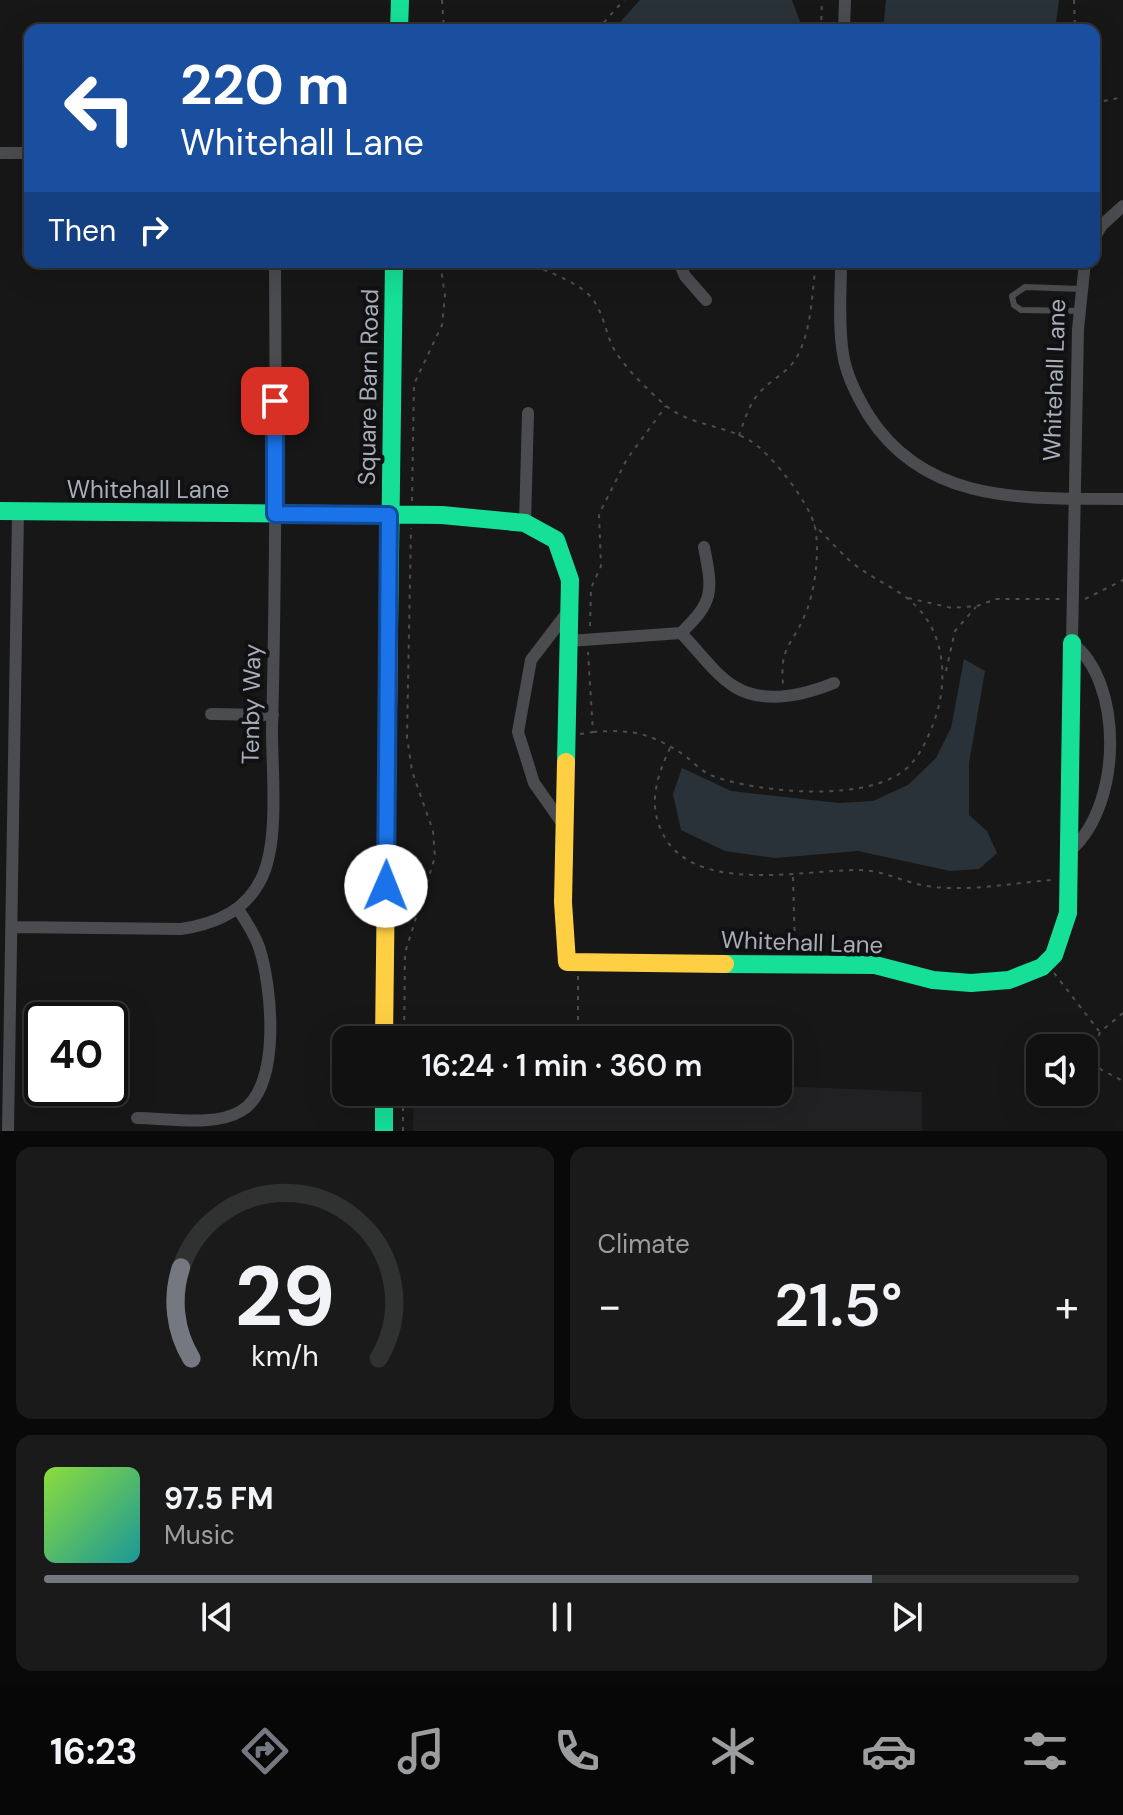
<!DOCTYPE html>
<html lang="en">
<head>
<meta charset="utf-8">
<style>
  :root { --surface:#111; --page:#1a1a1a; --text:#f1f3f6; --muted:#9c9d9f; --line:#303131; --accent:#757880 }
  body { margin:0; font-family:"DM Sans",sans-serif; background:var(--page); color:var(--text); height:100vh; display:flex; flex-direction:column; font-size:30px; white-space:nowrap }
  * { box-sizing:border-box; margin:0 }
  p { font-size:26px; color:var(--muted) }
  .icon { flex:none; width:44px; height:44px; fill:none; stroke:currentColor; stroke-width:2; stroke-linecap:round; stroke-linejoin:round }
  .map { position:relative; height:1131px; overflow:hidden }
  .drawer { display:flex; flex-direction:column; gap:16px; padding:16px; background:#090909; flex:1 }
  .drawer>* { flex:none }
  .banner { position:absolute; left:24px; top:24px; width:1076px; height:244px; border-radius:16px; box-shadow:0 8px 32px #0002,0 0 0 2px var(--line); background:#1a4fa0; color:#fff; overflow:hidden }
  .buttons { position:absolute; left:1026px; top:1034px; display:grid; gap:16px }
  .buttons a { display:grid; place-items:center; width:72px; height:72px; border-radius:16px; background:var(--surface); box-shadow:0 8px 32px #0002,0 0 0 2px var(--line); font-size:40px }
  .speed { position:absolute; left:24px; top:1002px; display:flex; gap:16px; font-size:40px; font-weight:700; text-align:center }
  .speed>* { display:grid; place-content:center; width:104px; height:104px; border-radius:50%; background:var(--surface); box-shadow:0 8px 32px #0002,0 0 0 2px var(--line); line-height:1 }
  .speed .limit { border:4px solid #111; border-radius:12px; background:#fff; color:#111 }
  .pin { position:absolute; display:grid; place-items:center; width:68px; height:68px; color:#fff; margin:-34px; border-radius:16px; box-shadow:0 4px 12px #0006 }
  .me { position:absolute; width:88px; margin:-44px; rotate:1deg; stroke-linejoin:round; filter:drop-shadow(0 0 6px #0008) }
  .turn { display:flex; align-items:center; gap:28px; height:168px; padding:0 24px; font-size:36px }
  .turn .icon { width:104px; height:104px; stroke-width:2.5 }
  .turn b { display:block; font-size:56px; line-height:68px }
  .then { display:flex; align-items:center; height:76px; padding:0 24px; background:#0003; gap:16px; font-size:30px }
  .big { font-size:60px; font-weight:600; line-height:1.1 }
  .drawer .widget { flex:1; display:flex; flex-direction:column; justify-content:center; gap:12px; min-width:0; padding:0 28px; border-radius:16px; background:var(--page) }
  .drawer .dial { align-items:center; gap:0 }
  .dial svg { height:208px; overflow:visible; fill:none; stroke:var(--line); stroke-width:7; stroke-linecap:round; text-anchor:middle }
  .dial text { fill:var(--text); stroke:none }
  .song { display:flex; align-items:center; gap:24px }
  .cover { width:96px; height:96px; border-radius:12px; background:linear-gradient(135deg,hsl(90 70% 55%),hsl(180 70% 35%)) }
  .played { height:8px; border-radius:4px; background:linear-gradient(90deg,var(--accent) 80%,var(--line) 80%) }
  .keys { display:flex; justify-content:space-around; direction:ltr }
  .heat { display:flex; justify-content:space-between; align-items:center; font-size:44px; direction:ltr }
  .drawer .tiles { flex:1; display:grid; gap:16px; grid-template-columns:1fr 1fr }
  .widget:last-child { grid-column:span 2 }
  .trip { position:absolute; left:332px; top:1026px; width:460px; height:80px; border-radius:16px; background:var(--surface); box-shadow:0 8px 32px #0002,0 0 0 2px var(--line); font-weight:600; line-height:80px; text-align:center }
  .dock { display:flex; height:128px; justify-content:space-around; align-items:center; background:#070707; color:var(--muted) }
  .dock .icon { width:56px; height:56px }
  .dock .current { color:var(--accent) }
  .dock b { font-size:36px; color:var(--text) }
  .map>svg:first-child { display:block }
  .built { fill:#212123 }
  .water { fill:#2a3239 }
  .lines { fill:none; stroke-linecap:round; stroke-linejoin:round }
  .path { stroke:#4d4e52; stroke-width:2; stroke-dasharray:4 6; stroke-linecap:butt }
  .lane { stroke:#4b4c50; stroke-width:6 }
  .street { stroke:#4b4c50; stroke-width:12 }
  .fast { stroke:#16e098; stroke-width:18 }
  .slow { stroke:#ffcf43; stroke-width:18 }
  .route-casing { stroke:#114b97; stroke-width:20 }
  .route { stroke:#1a73e8; stroke-width:14 }
  .labels { text-anchor:middle; dominant-baseline:central; stroke-width:8; stroke-linejoin:round; paint-order:stroke }
  .street-label { font-size:24px; fill:#a8adb8; stroke:#111113 }
</style>
</head>
<body>
<div class="map">
<svg width="1123" height="1131" viewBox="0 0 1123 1131">
  <rect width="100%" height="100%" fill="#171717"/>
  <path class="built" d="M778,1086L922,1092V1131H413L414,1092H778Z"/>
  <path class="water" d="M640,0H792L803,30H613Z
    M886,0H1059L1055,30H883Z
    M964,659L985,671L969,763V815L987,831L997,853L979,869L950,871L858,851L775,858L725,851L681,830L673,794L682,768L731,791L839,803L873,801L908,785L936,758L951,728Z"/>
  <g class="lines">
    <path class="path" d="M442,0L444,30
      M1074,0L1075,30
      M597,30L624,0
      M821,30L822,0
      M1094,103L1123,97
      M525,262C545,271 575,280 590,296C604,311 605,334 615,351C627,370 648,390 665,405C689,425 723,425 749,440C771,453 809,502 815,527C820,553 815,593 804,617C790,649 780,646 783,685
      M855,262H916
      M739,436C744,421 749,404 760,392C773,378 791,371 799,353C812,326 812,292 816,262
      M412,501L414,384L442,325L445,296L440,262
      M908,598L952,608L977,606L996,599H1063
      M1085,599L1123,580
      M590,626L591,588L601,566L599,514L627,459L666,406
      M946,671L955,631L976,607
      M593,732C633,729 650,733 684,755C693,762 702,772 713,776C758,793 869,803 907,768C919,757 926,742 932,727C950,683 947,626 904,596C886,583 866,575 849,560C837,549 826,536 814,525
      M580,734L593,732L588,652
      M670,748C658,774 648,801 661,830C689,896 801,870 858,870C880,870 897,879 917,884C959,894 1010,883 1052,880
      M793,877L795,950
      M1054,973L1099,1031
      M1123,1013L1100,1032L1092,1055L1098,1068L1123,1081
      M405,1039C435,1036 471,1025 498,1040
      M404,1040L405,953L435,857L433,831L412,771L407,737L411,528
      M578,1040V975
      M403,1131V1092"/>
    <path class="lane" d="M1079,311L1021,310L1014,305L1012,296L1025,287L1081,289"/>
    <path class="street" d="M844,30L845,0
      M0,153H30
      M1094,238L1102,225L1123,206
      M679,262L685,276L706,300
      M841,262C841,292 838,324 843,354C846,375 858,398 869,416C927,506 1028,498 1123,499
      M525,523L528,413
      M681,633C697,649 715,675 735,687C765,705 804,695 834,683
      M569,641L681,633C714,601 713,592 704,547
      M211,714L273,715
      M565,827L534,783L518,732L531,660L570,609
      M1071,850C1123,804 1123,681 1072,643L1078,329L1085,262
      M13,927L181,929C217,924 248,910 263,875C279,838 272,772 272,730C276,574 276,418 275,262
      M137,1118C168,1118 215,1127 241,1111C282,1087 272,986 259,947C254,933 246,921 238,909
      M8,1131L18,512"/>
    <path class="fast" d="M399,30L400,0
      M0,511L442,515L525,523L556,540L570,580L566,762
      M389,630L394,262
      M725,964L875,965L933,980L971,983L1009,980L1042,967L1054,955L1068,913L1072,643
      M384,1092V1131"/>
    <path class="slow" d="M566,762L563,902L567,962L725,964
      M384,1040L389,630"/>
  </g>
  <g class="lines">
    <defs>
      <path id="route" d="M275,401V514L389,515L386,886"/>
    </defs>
    <use href="#route" class="route-casing"/>
    <use href="#route" class="route"/>
  </g>
  <g class="labels">
    <g class="street-label">
      <text transform="translate(1054 380) rotate(-88)">Whitehall Lane</text>
      <text transform="translate(368 387) rotate(-89)">Square Barn Road</text>
      <text x="148" y="489">Whitehall Lane</text>
      <text transform="translate(251 704) rotate(-89)">Tenby Way</text>
      <text transform="translate(802 942) rotate(2)">Whitehall Lane</text>
    </g>
  </g>
</svg>
<div class="buttons">
<a><svg class="icon" aria-label="sound" viewBox="0 0 24 24"><path d="M4 9h4l5-4v14l-5-4H4zM17 9q2 3 0 6"/></svg></a>
</div>
<div class="speed"><div class="limit">40</div></div>
<div class="pin" style="left:275px;top:401px;background:#d93025"><svg class="icon" aria-label="arrive" viewBox="0 0 24 24"><path d="M6 21V4h12l-3 4 3 4H6"/></svg></div>
<svg class="me" style="left:386px;top:886px" viewBox="-20 -20 40 40"><circle r="19" fill="#fff"/><path d="M0-13L10 11 0 6-10 11z" fill="#1a73e8"/></svg>
<div class="trip">16:24 · 1 min · 360 m</div>
<div class="banner">
<div class="turn"><svg class="icon" aria-label="left" viewBox="0 0 24 24"><path d="M17 20v-9H6M10 6l-5 5 5 5"/></svg><div><b>220 m</b>Whitehall Lane</div></div>
<div class="then">Then<svg class="icon" aria-label="right" viewBox="0 0 24 24"><path d="M7 20v-9h11M14 6l5 5-5 5"/></svg></div>
</div>
</div>
<section class="drawer">
<div class="tiles">
<div class="widget dial"><svg viewBox="0 0 100 80">
<path d="M14 69A42 42 0 1 1 86 69"/>
<path d="M14 69A42 42 0 0 1 10 34" stroke="#757880"/>
<text x="50" y="56" font-size="32" font-weight="700">29</text>
<text x="50" y="72" font-size="11">km/h</text>
</svg></div>
<div class="widget"><p>Climate</p>
<div class="heat"><a>−</a><b class="big">21.5°</b><a>+</a></div>
</div>
<div class="widget">
<div class="song"><i class="cover"></i><div><b>97.5 FM</b><p>Music</p></div></div>
<div class="played"></div>
<div class="keys"><svg class="icon" aria-label="previous" viewBox="0 0 24 24"><path d="M18 5L8 12l10 7zM5 5v14"/></svg><svg class="icon" aria-label="pause" viewBox="0 0 24 24"><path d="M8 5v14M16 5v14"/></svg><svg class="icon" aria-label="next" viewBox="0 0 24 24"><path d="M6 5l10 7-10 7zM19 5v14"/></svg></div>
</div>
</div>
</section>
<nav class="dock">
<b>16:23</b>
<svg class="icon current" aria-label="directions" viewBox="0 0 24 24"><path d="M12 3l9 9-9 9-9-9zM9 14v-3h6M13 9l2 2-2 2"/></svg>
<svg class="icon" aria-label="music" viewBox="0 0 24 24"><path d="M9 18V5l10-2v13"/><circle cx="6" cy="18" r="3"/><circle cx="16" cy="16" r="3"/></svg>
<svg class="icon" aria-label="phone" viewBox="0 0 24 24"><path d="M5 4h4l2 5-3 2q2 4 5 5l2-3 5 2v4C11 20 4 13 5 4z"/></svg>
<svg class="icon" aria-label="climate" viewBox="0 0 24 24"><path d="M12 3v18M4 7l16 10M4 17L20 7"/></svg>
<svg class="icon" aria-label="car" viewBox="0 0 24 24"><path d="M5 17H2v-5l4-1 3-4h7l3 4 3 1v5h-3M9 17h6M6 11h13"/><circle cx="7" cy="17" r="2"/><circle cx="17" cy="17" r="2"/></svg>
<svg class="icon" aria-label="filters" viewBox="0 0 24 24"><path d="M4 7h16M4 17h16"/><circle cx="9" cy="7" r="2"/><circle cx="15" cy="17" r="2"/></svg>
</nav>
</body>
</html>
